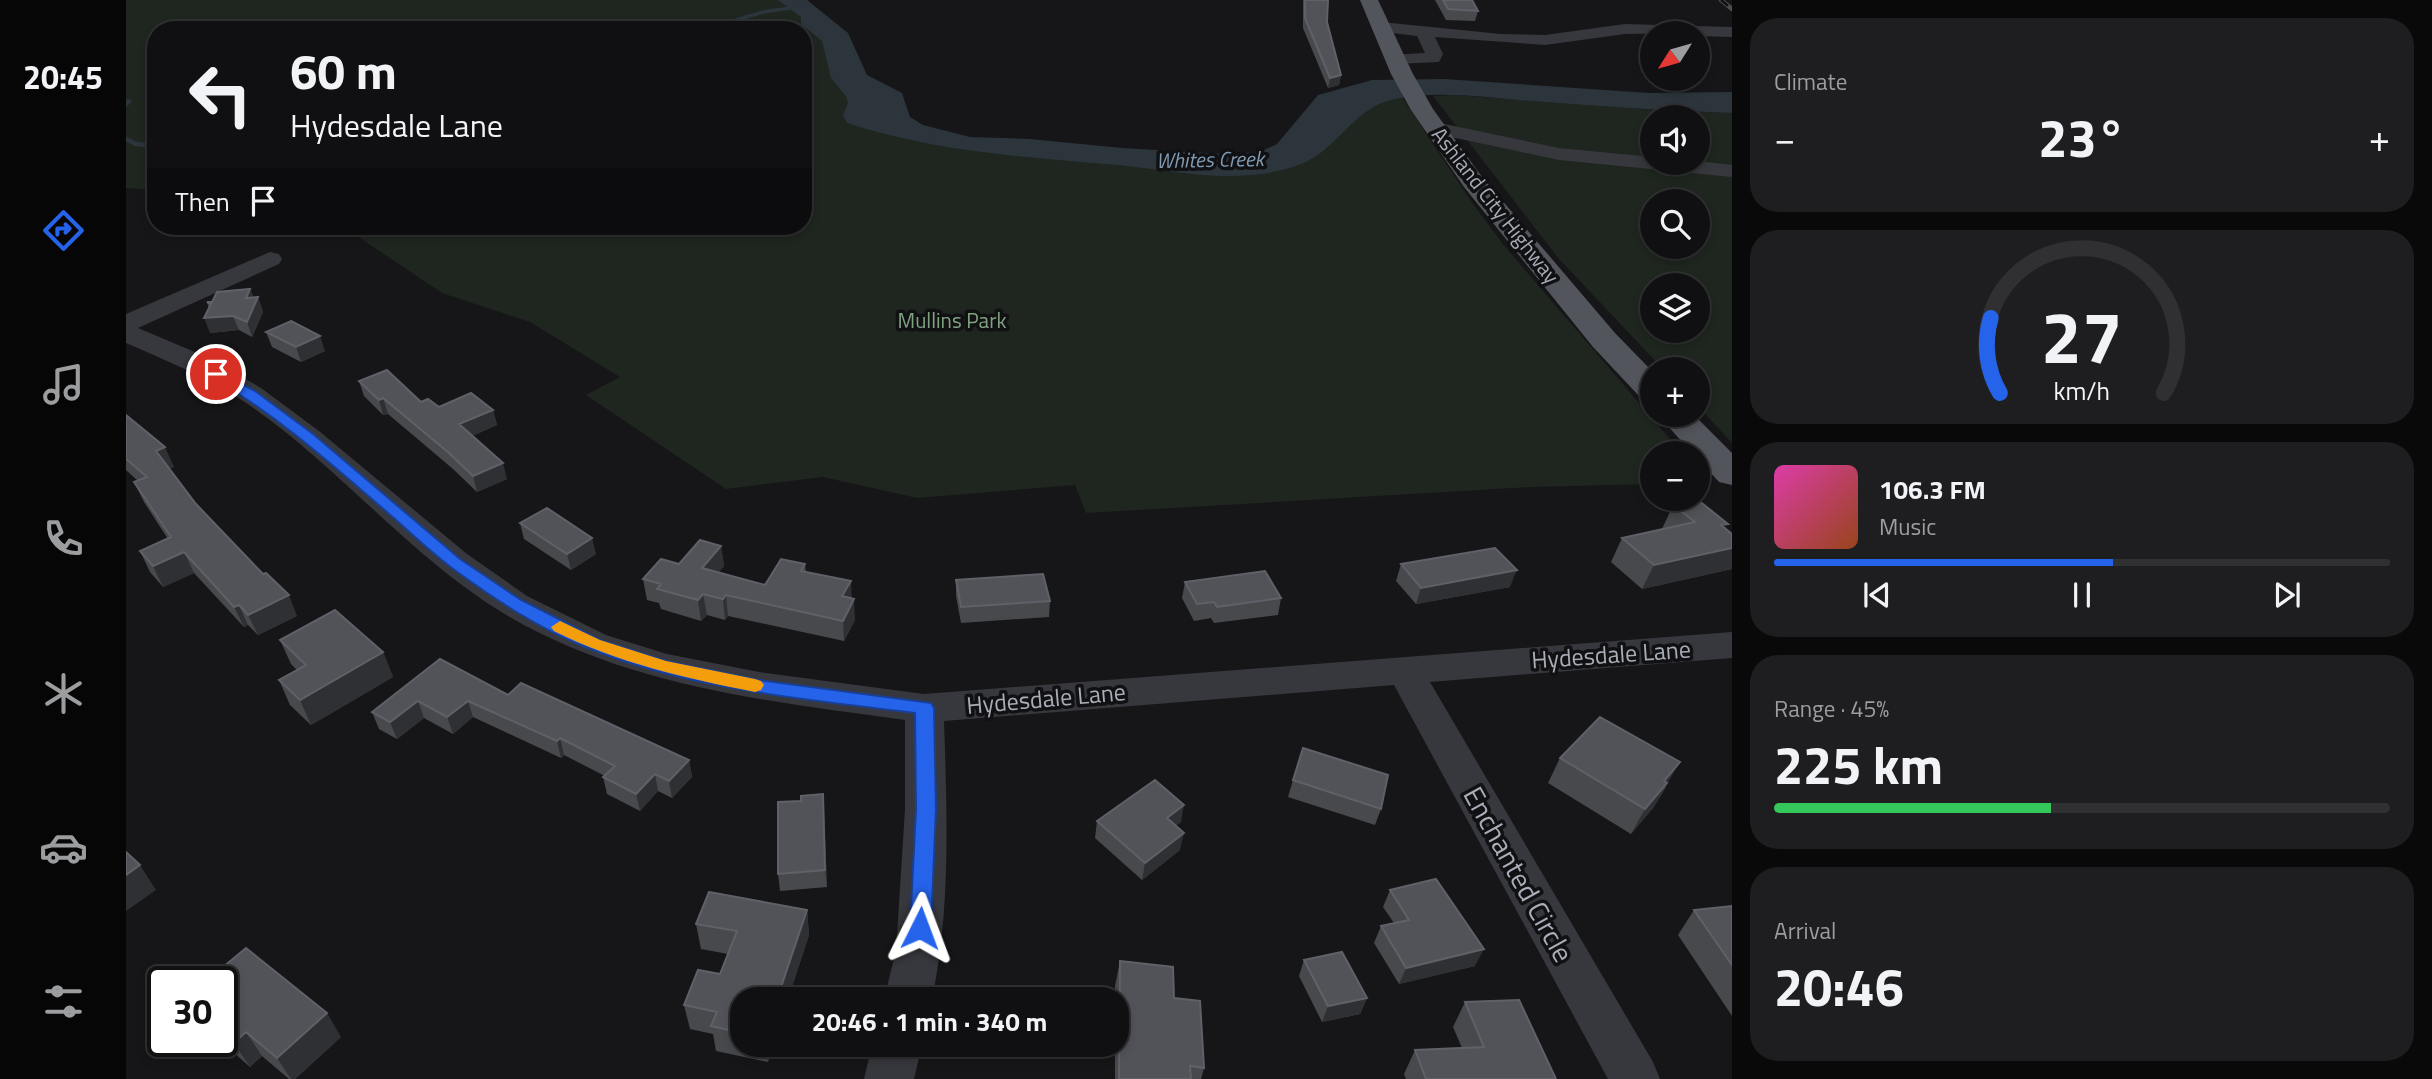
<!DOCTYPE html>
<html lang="en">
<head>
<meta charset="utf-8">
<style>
  :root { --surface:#101012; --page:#1e1e20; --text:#f1f3f6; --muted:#9c9d9f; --line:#303032; --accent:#2563eb }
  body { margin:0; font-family:"Titillium Web",sans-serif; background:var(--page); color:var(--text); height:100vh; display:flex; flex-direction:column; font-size:26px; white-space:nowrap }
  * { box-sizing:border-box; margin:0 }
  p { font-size:23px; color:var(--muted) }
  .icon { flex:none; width:38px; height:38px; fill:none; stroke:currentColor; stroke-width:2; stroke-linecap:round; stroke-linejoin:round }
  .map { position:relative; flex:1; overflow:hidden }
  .sheet { display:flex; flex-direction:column; gap:18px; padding:18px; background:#09090a; width:700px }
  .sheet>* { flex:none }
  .guide { position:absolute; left:21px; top:21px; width:665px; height:214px; border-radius:28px; box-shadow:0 4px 10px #0003,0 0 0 2px var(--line); background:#101012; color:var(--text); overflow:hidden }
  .needle { width:46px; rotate:233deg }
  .tools { position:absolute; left:1514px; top:21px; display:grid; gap:14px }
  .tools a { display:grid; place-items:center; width:70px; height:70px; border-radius:50%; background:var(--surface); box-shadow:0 4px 10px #0003,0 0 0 2px var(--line); font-size:35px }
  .speed { position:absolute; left:21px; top:966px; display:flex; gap:14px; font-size:35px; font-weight:700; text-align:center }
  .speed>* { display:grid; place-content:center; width:91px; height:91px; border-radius:50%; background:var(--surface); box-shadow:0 4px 10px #0003,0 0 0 2px var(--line); line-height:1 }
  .speed .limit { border:4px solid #111; border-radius:10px; background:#fff; color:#111 }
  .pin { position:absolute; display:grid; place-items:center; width:60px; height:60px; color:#fff; margin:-30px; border:4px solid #fff; border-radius:50%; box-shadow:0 2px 7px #0007 }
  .me { position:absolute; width:77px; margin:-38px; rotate:3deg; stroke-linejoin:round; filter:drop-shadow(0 0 5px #0008) }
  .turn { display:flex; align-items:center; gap:24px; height:147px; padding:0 28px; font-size:32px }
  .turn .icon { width:91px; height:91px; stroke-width:2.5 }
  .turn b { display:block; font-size:49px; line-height:60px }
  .then { display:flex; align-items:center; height:66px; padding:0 28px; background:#0003; gap:14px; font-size:26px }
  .big { font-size:52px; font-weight:700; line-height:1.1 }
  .sheet .widget { flex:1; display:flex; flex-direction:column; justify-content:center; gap:10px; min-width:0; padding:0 24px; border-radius:28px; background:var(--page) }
  .sheet .dial { align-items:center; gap:0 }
  .dial svg { height:182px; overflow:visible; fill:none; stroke:var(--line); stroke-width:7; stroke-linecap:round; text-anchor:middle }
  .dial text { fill:var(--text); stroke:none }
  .song { display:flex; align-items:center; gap:21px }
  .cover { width:84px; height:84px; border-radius:10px; background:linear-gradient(135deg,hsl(320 70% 55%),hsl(20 70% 35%)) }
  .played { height:7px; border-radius:4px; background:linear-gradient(90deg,var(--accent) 55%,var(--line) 55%) }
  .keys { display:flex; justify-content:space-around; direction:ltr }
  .heat { display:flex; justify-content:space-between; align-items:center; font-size:38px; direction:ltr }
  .charge { height:10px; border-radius:5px; background:linear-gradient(90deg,#34c759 45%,var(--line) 0) }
  .trip { position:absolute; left:604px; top:987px; width:399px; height:70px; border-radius:28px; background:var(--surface); box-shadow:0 4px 10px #0003,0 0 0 2px var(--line); font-weight:700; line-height:70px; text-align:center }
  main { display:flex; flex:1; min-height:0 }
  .tab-bar { display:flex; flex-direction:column; width:126px; justify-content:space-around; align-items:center; background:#060607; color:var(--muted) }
  .tab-bar .icon { width:49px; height:49px }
  .tab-bar .selected { color:var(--accent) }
  .tab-bar b { font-size:32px; color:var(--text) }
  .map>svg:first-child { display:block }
  .green { fill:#1e261f; fill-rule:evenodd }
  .water { fill:#2c353c }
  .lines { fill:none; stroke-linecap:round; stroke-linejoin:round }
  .stream-far1 { stroke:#2c353c; stroke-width:3.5 }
  .stream { stroke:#2c353c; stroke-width:4.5 }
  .minor { fill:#37383d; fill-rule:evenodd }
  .major { fill:#53555c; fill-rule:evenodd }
  .rail-casing { stroke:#4a4c52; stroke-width:4.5 }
  .rail { stroke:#111113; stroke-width:2.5; stroke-dasharray:9; stroke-linecap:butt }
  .wall { fill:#47494d }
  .shaded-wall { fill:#2f3033 }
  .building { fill:#525359; stroke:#5f6168; stroke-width:2 }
  .route { fill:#2563eb; stroke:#184099; stroke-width:2 }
  .slow { fill:#f59e0b }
  .labels { text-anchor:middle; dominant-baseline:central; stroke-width:7; stroke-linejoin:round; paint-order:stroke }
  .far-water-label { font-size:21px; font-style:italic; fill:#7f9bb3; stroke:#111113 }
  .far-street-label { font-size:21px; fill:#a8adb8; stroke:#111113 }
  .far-park-label { font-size:21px; fill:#7fa381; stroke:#111113 }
  .street-label { font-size:24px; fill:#a8adb8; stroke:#111113 }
  .near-street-label { font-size:28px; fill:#a8adb8; stroke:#111113 }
</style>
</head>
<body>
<main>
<nav class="tab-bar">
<b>20:45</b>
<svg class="icon selected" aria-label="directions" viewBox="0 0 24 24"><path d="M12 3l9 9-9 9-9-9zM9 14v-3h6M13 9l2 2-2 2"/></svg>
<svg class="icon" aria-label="music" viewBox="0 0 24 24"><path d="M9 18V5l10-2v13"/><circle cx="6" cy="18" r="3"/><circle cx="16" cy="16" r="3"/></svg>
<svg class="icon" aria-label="phone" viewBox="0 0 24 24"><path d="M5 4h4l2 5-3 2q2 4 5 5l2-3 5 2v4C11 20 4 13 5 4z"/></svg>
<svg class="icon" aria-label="climate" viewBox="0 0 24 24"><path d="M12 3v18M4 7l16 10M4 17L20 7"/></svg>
<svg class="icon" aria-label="car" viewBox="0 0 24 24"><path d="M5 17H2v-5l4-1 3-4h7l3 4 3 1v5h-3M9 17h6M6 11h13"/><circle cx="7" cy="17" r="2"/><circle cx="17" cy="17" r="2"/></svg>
<svg class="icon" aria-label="filters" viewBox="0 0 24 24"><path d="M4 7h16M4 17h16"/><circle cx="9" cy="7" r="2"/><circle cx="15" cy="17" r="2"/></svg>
</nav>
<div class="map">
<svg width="1606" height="1079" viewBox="0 0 1606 1079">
  <rect width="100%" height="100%" fill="#161618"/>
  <path class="green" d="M0,0H658L705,44L732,93L809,140L1173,160L1229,106L1276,97L1342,197L1376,243L1556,453H1526V484L1405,487L960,513L949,485L791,498L697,477L600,489L460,395L494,377L404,322L316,293L219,228L211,226H677V30H30V190L0,188Z
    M1329,95L1513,109L1606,113V443L1572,406V369H1537L1433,259L1307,96ZM1526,117H1572V163H1526ZM1526,201H1572V247H1526ZM1526,285H1572V331H1526Z"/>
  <path class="water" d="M652,0H681L722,33L741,75L776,93L784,117L797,125L844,137L904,139L996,148L1097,154L1134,152L1151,144L1192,95L1246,80L1318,79L1523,93L1606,92V113C1539,111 1472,106 1405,101C1360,98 1314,90 1269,99C1227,107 1211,151 1175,164C1116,187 1052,171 992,165C900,157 809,152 721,123L717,115L722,103L720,96L705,78L696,41L675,24V17Z"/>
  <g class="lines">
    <path class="stream-far1" d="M577,30L637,12L671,7
      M0,101H4L0,105"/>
    <path class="stream" d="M0,139L10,144L30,146"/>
    <path class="minor" d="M1255,22L1375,34L1419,35L1499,24L1606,27V37L1572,36V33L1499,34L1419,45L1309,37L1317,54L1313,62L1269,64L1260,59L1263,55L1299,53L1291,36L1249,31L1247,27L1249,23Z
      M1309,122L1433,148L1526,157V163L1572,161L1606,165V177L1433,160L1302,132L1299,128L1302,124Z
      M144,252L153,254L156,259L153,264L12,328L83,358L135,388L193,431L341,554L401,596L480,635L541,654L633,672L798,694L1606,632V658L1304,682L1527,1062L1534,1079H1482L1268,685L818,721C821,813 825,908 806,999H758L770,951L779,809V720C640,701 499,686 377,613C280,554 209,461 114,399C78,376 39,360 0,343V314Z
      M746,1045H796L788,1079H738Z"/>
    <path class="major" d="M1234,0H1252L1287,74L1307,109L1356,177L1489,333L1526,371V400L1514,397L1467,347L1338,187L1285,110L1265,74Z
      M1532,415H1568L1606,453V485L1593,482L1572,459V453H1566Z"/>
    <defs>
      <path id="rail" d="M1595,0L1606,9"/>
    </defs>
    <use href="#rail" class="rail-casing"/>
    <use href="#rail" class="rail"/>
  </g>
  <path class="wall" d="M1177,0H1202L1201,22L1215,75L1213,85L1202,88L1177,28Z
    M1309,0H1346L1352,11L1349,21L1320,20Z
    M124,289L128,298L132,297L137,312L126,337L113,330L84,333L83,308L81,302H86Z
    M140,332L199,351L175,362L146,347Z
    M233,381L313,407L367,410L371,425L346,436L381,479L351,492L327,469L262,414L257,415L238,396Z
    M0,415L48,467L43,469L70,504L171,616L132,635L122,625L118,627L68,573L37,587L24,572L14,551L42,539L18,502L8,482L12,481L0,470Z
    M1547,505L1599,529L1606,534V569L1516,589L1485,562L1496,538L1536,529Z
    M394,523L470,554L445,570L398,539Z
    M595,546L598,566L592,573L639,585L679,564L680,572L726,598L729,620L718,641L602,616L599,620L581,615L575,621L535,609L533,603L521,600L517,579Z
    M1275,564L1384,587L1290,604L1270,581Z
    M830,580L924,601L923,617L835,623L830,596Z
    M1059,582L1155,598L1152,615L1088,623L1085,618L1068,621L1056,598Z
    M154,640L257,652L267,677L185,725L164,705L153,680L171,670L165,664Z
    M314,659L382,695L563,760L566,777L546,798L532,791L514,811L481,794L477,777L479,776L438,755L435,758L347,717L327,734L298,718L271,739L253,729L246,712Z
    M1434,758L1540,787L1527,808L1505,834L1422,783Z
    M1167,780L1255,809L1249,825L1162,797Z
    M698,811L701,887L654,891L652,874Z
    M971,821L1055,822L1049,826L1054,850L1016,880L969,838Z
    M1264,890L1349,966L1273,984L1248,943L1255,926L1268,923L1257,907Z
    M1606,906V1016L1552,935L1568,910Z
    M681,910L683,935L662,999H616V1045H647L642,1062L590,1051L587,1034L564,1029L558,1005L594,974L602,954L575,949L570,924Z
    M1178,960L1241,998L1234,1014L1196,1022L1173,976Z
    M994,961L1048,998L1078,1068L1075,1079H989V1045H990L989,986Z
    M96,982L215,1037L169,1079H163L136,1056L124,1067L95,1041H96Z
    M1339,1002L1430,1079H1280L1278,1074L1289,1050L1336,1048L1327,1027Z"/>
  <path class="shaded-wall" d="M1215,75L1213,85L1202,88L1204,78Z
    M124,289L129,302L132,297L137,312L126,337L121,322L120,298Z
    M107,316L113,330L84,333L78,318Z
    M194,336L199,351L175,362L170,347Z
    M257,398L262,414L257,415L253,400Z
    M367,410L371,425L337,440L333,424Z
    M39,447L48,467L39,471L30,451Z
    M377,463L381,479L351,492L347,476Z
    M466,538L470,554L445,570L441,554Z
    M595,546L598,566L579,589L576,568Z
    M1606,548V569L1516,589L1528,565Z
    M58,552L68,573L37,587L27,566Z
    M1391,570L1384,587L1290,604L1295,588Z
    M725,581L726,602L716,596Z
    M577,594L581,615L575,621L572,600Z
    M163,595L171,616L132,635L122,615Z
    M600,595L602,616L599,620L597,599Z
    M728,599L729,620L718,641L717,621Z
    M113,605L122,625L118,627L108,607Z
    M257,652L267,677L185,725L174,700Z
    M292,701L298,718L271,739L264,722Z
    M342,701L347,717L327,734L321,717Z
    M434,738L438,755L435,758L431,741Z
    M563,760L566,777L546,798L543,781Z
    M1554,762L1527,808L1505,834L1519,809L1538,781Z
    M529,774L532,791L514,811L510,794Z
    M697,794L698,811L701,887L699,870Z
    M1058,805L1055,822L1037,835L1041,818Z
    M1058,833L1054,850L1016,880L1019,863Z
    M14,865L30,890L0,911V875Z
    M681,910L683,935L662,999H651Z
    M1358,949L1349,966L1273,984L1280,968Z
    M1241,998L1234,1014L1196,1022L1202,1006Z
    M201,1013L215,1037L169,1079H165L151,1058Z
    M120,1032L136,1056L124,1067L108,1043Z
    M639,1045H647L642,1062Z"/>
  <path class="building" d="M1179,0H1202L1201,22L1215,75L1204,78L1179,18Z
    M1317,0H1346L1352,11L1322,9Z
    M124,289L120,298L132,297L121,322L107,316L78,318L85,304L81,302H86L91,292Z
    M165,321L194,336L170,347L140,332Z
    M261,370L295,402L302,399L313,407L345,393L367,410L333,424L377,463L347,476L323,453L257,398L253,400L233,381Z
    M0,415L39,447L30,451L70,504L137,574L140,573L163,595L122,615L113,605L108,607L58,552L27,566L14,551L45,537L8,482L21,477L0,459Z
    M1572,500L1602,524L1595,525L1606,534V548L1528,565L1496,538L1569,522L1547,505Z
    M421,508L466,538L441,554L394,523Z
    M574,540L595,546L576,568L639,585L655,559L679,564L675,571L725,581L716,596L728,599L717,621L600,595L597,599L577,594L572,600L531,589L535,584L517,579L535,559L553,564Z
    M1369,548L1391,570L1295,588L1275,564Z
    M1139,571L1155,598L1091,607L1088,602L1071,604L1059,582Z
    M917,574L924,601L835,607L830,580Z
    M209,610L257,652L174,700L153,680L180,665L154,640Z
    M314,659L382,695L395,683L563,760L543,781L529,774L510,794L477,777L489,766L434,738L431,741L342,701L321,717L292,701L264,722L246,712Z
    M1474,717L1554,762L1538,781L1541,783L1519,809L1434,758Z
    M1177,748L1262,775L1255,809L1167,780Z
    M1029,780L1058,805L1041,818L1058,833L1019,863L971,821Z
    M697,794L699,870L652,874V802L675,801V796Z
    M0,852L14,865L0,875Z
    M1310,879L1358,949L1280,968L1255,926L1283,920L1264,890Z
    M583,892L681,910L651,999H616V1033L585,1026L591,1012L558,1005L572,970L594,974L611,931L570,924Z
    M1606,906V965L1568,910Z
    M120,948L201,1013L151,1058L120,1032L108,1043L96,1032V982H79Z
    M1216,952L1241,998L1202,1006L1178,960Z
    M994,961L1047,967L1048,998L1074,1001L1078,1068L1064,1066L1065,1079H993Z
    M1393,1000L1430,1079H1300L1289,1050L1358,1047L1339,1002Z"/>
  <path class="route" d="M90,370L129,391L187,434L334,559L395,600L474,640L540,661L633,680L805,703L808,708L810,809L805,928L802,934L794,937L787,934L784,928L790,809L789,713C679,699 566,690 462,648C413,629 368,599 326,568C306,553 288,536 269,519C210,468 153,416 85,377V371Z"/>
  <path class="slow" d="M434,621L474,640L540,661L629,679L635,681L638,685L635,690L629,692C559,678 492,663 428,631L425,627Z"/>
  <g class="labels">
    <g class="far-water-label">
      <text transform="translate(1084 159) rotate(-1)">Whites Creek</text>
    </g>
    <g class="far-street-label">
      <text transform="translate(1370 205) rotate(52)">Ashland City Highway</text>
    </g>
    <g class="far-park-label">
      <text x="826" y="320">Mullins Park</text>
    </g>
    <g class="street-label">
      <text transform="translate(1485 654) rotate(-4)">Hydesdale Lane</text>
      <text transform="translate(920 698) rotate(-5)">Hydesdale Lane</text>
    </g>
    <g class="near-street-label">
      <text transform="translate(1393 874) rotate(61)">Enchanted Circle</text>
    </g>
  </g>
</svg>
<div class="tools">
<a><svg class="needle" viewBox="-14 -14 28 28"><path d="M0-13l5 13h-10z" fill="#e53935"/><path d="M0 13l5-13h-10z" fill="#9c9d9f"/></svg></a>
<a><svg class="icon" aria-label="sound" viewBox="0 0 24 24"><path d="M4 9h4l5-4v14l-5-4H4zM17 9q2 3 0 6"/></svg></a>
<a><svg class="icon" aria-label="search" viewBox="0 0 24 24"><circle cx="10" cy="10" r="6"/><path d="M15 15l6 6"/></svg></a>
<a><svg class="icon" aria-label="layers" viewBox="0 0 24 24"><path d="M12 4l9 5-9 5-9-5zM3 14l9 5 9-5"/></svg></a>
<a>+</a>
<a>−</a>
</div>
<div class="speed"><div class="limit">30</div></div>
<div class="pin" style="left:90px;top:374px;background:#d93025"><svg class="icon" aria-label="arrive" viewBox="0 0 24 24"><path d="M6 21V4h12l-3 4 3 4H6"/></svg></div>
<svg class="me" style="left:794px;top:928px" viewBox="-20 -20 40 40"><path d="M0-17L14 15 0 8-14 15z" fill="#2563eb" stroke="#fff" stroke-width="4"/></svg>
<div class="trip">20:46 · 1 min · 340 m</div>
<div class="guide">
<div class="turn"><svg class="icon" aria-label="left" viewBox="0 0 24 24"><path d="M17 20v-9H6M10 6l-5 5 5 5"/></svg><div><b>60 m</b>Hydesdale Lane</div></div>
<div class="then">Then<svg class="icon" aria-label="arrive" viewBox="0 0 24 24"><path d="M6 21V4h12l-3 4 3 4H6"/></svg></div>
</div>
</div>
<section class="sheet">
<div class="widget"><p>Climate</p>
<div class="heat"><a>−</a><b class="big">23°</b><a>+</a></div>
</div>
<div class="widget dial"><svg viewBox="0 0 100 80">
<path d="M14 69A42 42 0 1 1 86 69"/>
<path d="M14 69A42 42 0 0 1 10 36" stroke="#2563eb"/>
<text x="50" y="56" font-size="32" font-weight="700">27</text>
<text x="50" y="72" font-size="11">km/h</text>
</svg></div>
<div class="widget">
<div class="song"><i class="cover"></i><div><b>106.3 FM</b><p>Music</p></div></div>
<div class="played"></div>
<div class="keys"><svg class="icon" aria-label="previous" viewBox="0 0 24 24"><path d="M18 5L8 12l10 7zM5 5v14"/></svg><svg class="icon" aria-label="pause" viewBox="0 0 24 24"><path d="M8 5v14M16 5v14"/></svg><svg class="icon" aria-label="next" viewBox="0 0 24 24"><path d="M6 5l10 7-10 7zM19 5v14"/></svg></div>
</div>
<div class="widget"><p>Range · 45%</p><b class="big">225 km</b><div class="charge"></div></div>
<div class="widget"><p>Arrival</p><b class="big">20:46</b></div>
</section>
</main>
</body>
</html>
